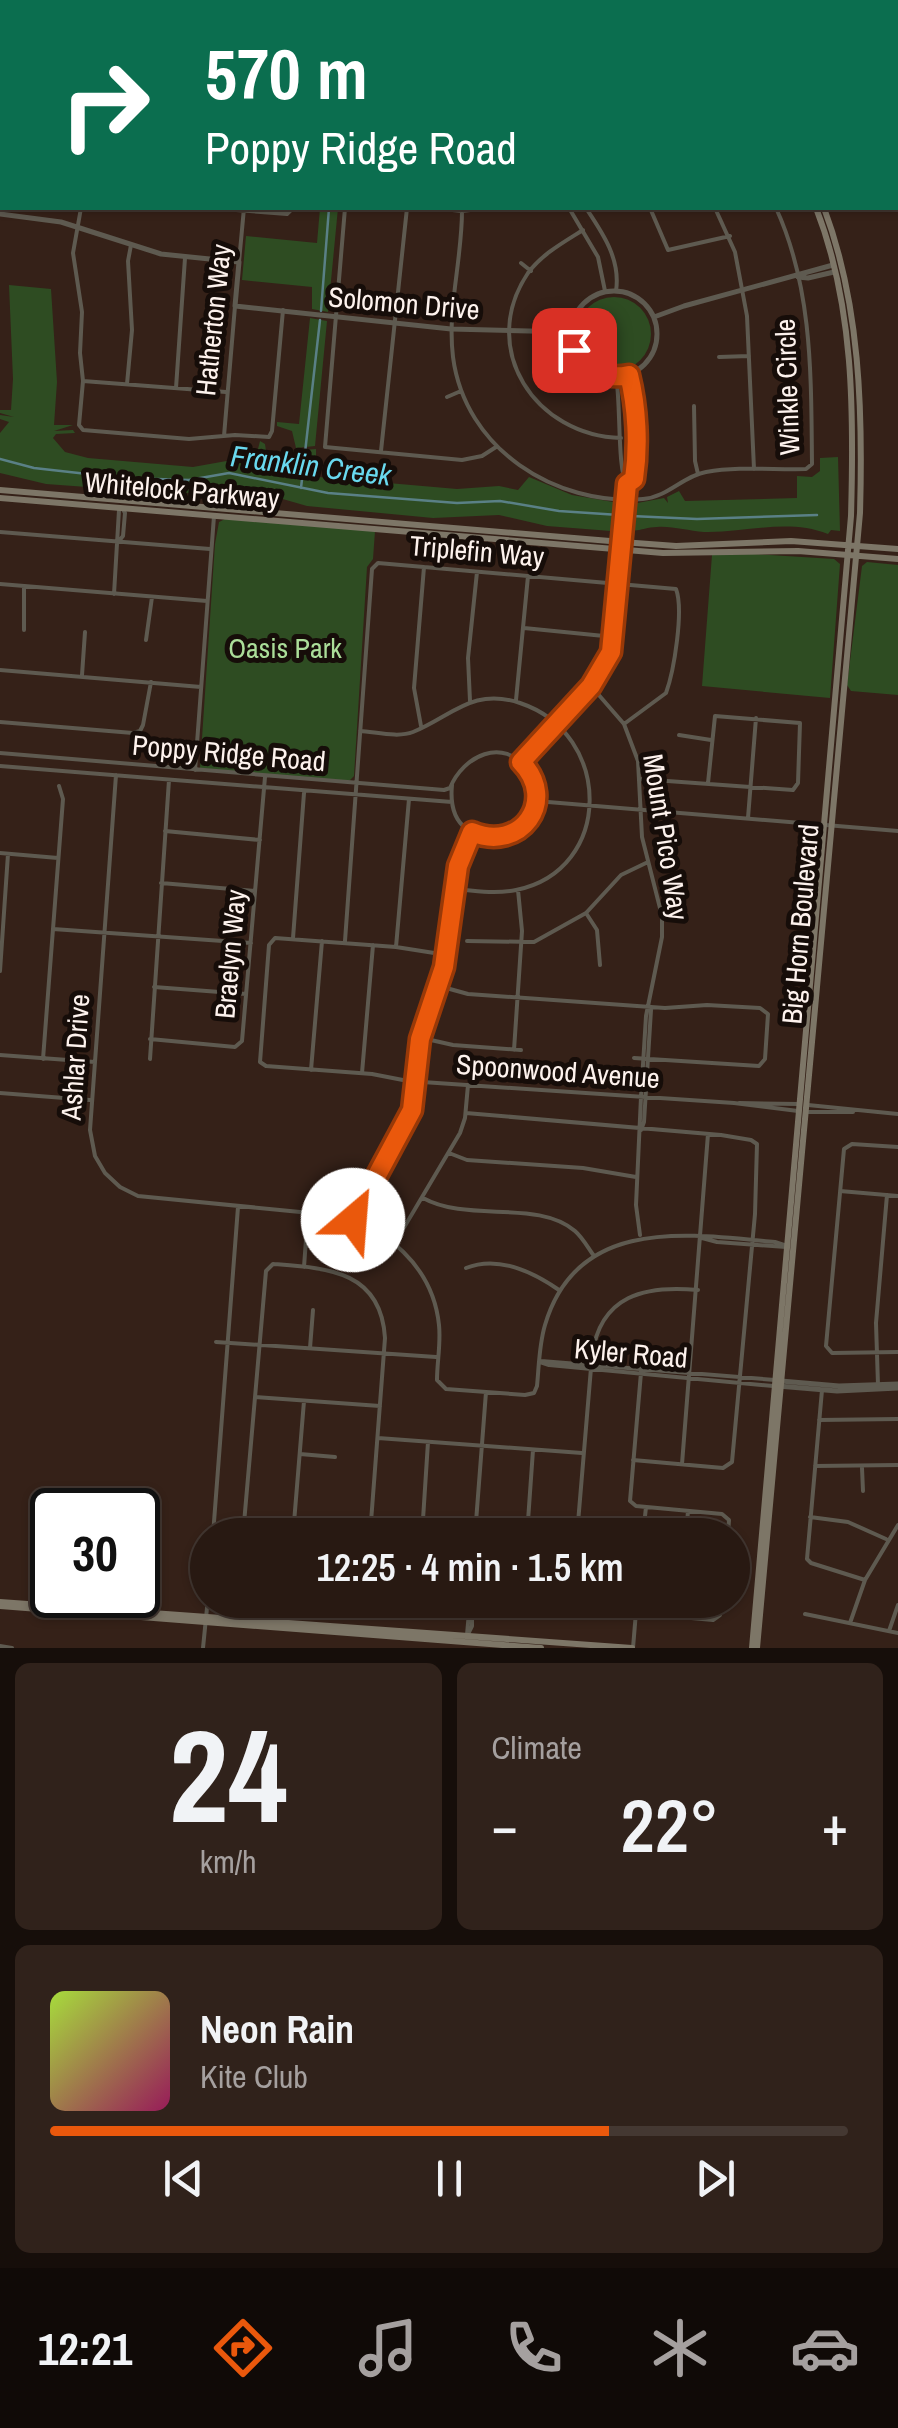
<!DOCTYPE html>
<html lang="en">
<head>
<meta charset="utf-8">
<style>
  :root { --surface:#281912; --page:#30221b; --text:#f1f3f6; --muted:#a5a09f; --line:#443832; --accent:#ea580c }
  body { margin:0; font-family:"Archivo Narrow",sans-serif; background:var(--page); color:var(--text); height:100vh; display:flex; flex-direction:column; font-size:38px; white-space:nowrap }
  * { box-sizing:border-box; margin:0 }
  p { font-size:32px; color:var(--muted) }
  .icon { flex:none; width:55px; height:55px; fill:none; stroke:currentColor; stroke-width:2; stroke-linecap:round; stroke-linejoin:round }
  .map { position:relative; height:1648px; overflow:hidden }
  .side { display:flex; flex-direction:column; gap:15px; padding:15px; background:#160e0a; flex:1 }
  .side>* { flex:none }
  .banner { position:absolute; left:0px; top:0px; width:900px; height:210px; box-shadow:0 2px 8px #0004,0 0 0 2px var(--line); background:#0b6e4f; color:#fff; overflow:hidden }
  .speed { position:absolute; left:30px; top:1488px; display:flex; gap:20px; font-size:50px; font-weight:700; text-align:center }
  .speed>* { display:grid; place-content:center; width:130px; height:130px; border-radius:50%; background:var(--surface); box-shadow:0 2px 8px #0004,0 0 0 2px var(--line); line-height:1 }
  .speed .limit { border:5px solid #111; border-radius:15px; background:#fff; color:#111 }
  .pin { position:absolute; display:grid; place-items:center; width:85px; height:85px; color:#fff; margin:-42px; border-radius:20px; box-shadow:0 5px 15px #0006 }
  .me { position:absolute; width:110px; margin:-55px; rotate:27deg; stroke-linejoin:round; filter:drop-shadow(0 0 8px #0008) }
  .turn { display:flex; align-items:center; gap:35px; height:210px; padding:0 40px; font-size:45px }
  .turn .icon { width:130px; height:130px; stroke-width:2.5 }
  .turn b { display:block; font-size:70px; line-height:85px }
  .big { font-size:75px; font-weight:600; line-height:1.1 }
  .side .widget { flex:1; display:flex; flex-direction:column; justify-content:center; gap:15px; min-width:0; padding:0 35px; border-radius:15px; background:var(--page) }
  .side .dial { align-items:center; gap:0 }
  .dial b { font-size:130px; line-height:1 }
  .song { display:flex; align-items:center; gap:30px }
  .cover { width:120px; height:120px; border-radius:15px; background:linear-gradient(135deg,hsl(80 70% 55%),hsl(330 70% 35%)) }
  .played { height:10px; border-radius:5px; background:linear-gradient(90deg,var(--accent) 70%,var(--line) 70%) }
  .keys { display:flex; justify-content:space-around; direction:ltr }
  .heat { display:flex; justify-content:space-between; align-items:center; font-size:55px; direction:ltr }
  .side .tiles { flex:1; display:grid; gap:15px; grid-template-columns:1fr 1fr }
  .widget:last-child { grid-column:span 2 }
  .trip { position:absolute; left:190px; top:1518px; width:560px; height:100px; border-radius:50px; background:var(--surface); box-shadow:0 2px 8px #0004,0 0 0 2px var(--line); font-weight:600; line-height:100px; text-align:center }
  .tab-bar { display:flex; height:160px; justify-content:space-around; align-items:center; background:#100a07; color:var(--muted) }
  .tab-bar .icon { width:70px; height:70px }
  .tab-bar .active { color:var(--accent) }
  .tab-bar b { font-size:45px; color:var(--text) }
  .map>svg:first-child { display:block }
  .green { fill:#2e4c22 }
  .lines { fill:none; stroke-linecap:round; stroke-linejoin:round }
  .stream { stroke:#5a8086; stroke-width:2.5 }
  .minor { stroke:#5e5a50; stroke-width:4 }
  .tertiary { stroke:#5e5a50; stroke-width:5 }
  .secondary { stroke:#7d7667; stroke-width:6 }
  .route-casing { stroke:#983908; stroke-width:25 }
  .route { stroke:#ea580c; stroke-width:18 }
  .labels { text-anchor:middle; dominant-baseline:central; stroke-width:10; stroke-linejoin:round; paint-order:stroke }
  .street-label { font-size:28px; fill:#fdf2ed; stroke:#160d09 }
  .park-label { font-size:28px; fill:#abde99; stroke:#160d09 }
  .water-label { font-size:30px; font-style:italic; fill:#69d9ef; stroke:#160d09 }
</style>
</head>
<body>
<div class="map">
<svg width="898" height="1648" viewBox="0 0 898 1648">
  <rect width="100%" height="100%" fill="#352118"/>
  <path class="green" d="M320,208H338L328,312L312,309V287L242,280L246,236L317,243Z
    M9,285L51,289L57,382L54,425H73L54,431L73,430L75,433L56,434L53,438L65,452L88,458L193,467L232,460L255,461L260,441L265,444L267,458L280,464L284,471L293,451L316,449V474L319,477L457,489L499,486L518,490L529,477L572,495L619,503L618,529L612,528L611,531L547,526L499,515L433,518L307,506L238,486L187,493L128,490L46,484L0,473V433L9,422L0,419V415L14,417L0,413V410H11L13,379Z
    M577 334a37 37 0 1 1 74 0a37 37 0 1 1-74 0Z
    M310,318L327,321L315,446L296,448L292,431L277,426V422L299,424Z
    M838,457L840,531L831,530L828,534C787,518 746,533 704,532C688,531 673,526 657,527C646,527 639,532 629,530L632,504L664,498L668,503L667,497L679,491L685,501L797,498V476L812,477L820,471V458Z
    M225,519L375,531L373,559L367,567L354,776L348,782L200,768L215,544L219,522Z
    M753,554L834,559L840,564L830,698L702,686L712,555Z
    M867,562L898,565V695L851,691L847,685L862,566Z"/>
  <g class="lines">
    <path class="stream" d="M577,2L582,0
      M321,311L329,208
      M0,459L34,468L123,478L189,480L229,473L328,493L457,503L500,501L559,511L619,515
      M301,488L320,320
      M631,516L697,519L817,515"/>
    <path class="minor" d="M228,0L229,2
      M477,0L478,2
      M534,0L535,2
      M650,0L651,2
      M42,2V0
      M195,2L201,0
      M327,2L328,0
      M615,2L620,0
      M0,10H2
      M0,82L1,63
      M0,152L2,155
      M81,208L73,253L82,312L80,353L83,381L79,425L83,430L189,439L235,435L269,437L272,431L283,310
      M209,208L287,214L293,208
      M345,208L325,447L462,460L482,456L496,447
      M433,208L462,211L487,208
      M569,208L598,257L605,291
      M586,208C602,232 621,259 616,291
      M650,208L668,250L730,236
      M715,208L735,252L747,316L754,469
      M462,211C462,260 447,309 453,357C465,449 555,506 643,499C668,497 683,476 706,472C739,466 774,470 806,469L812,464C811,377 813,289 776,208
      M583,230C564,242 542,254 528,273C477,349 536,436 621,438
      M239,262L244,208
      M521,263L531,271
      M719,357L749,356
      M616,377C621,401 617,471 627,485
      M83,381L226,392
      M127,384L132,330L128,261L131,245
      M176,388L185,258
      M447,397L461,391
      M694,406L695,461L698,474
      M224,436L235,306
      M381,451L407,208
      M626,498L627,485L634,479C638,446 637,407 629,375
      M0,532L210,549
      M118,542L123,536L125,513L123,509
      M0,584L207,601
      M114,594L119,510
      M524,628L614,637
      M24,630V586
      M146,640L152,597
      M0,670L201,687
      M82,675L85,632
      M591,686L624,724L638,761L642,837L662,916V937L646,1016L641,1097L636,1205L640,1235
      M516,700L528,576
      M470,701L468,658L477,572
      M0,722L133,733L140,731L143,725L151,682
      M421,726L414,688L424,567
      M360,731C376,732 398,738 413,732C452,716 473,687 520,703C613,734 614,870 516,890C496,894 475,891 455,889
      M679,735L711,740
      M0,753L444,790L450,788C463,756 503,736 528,770C574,832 443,874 452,785
      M521,762L603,669L614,637L621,550
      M0,766L452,802
      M195,770L214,516
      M116,775L90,1130L95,1156L105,1173L120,1187L138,1196L331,1215C386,1225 433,1267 439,1325C441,1343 437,1362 437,1380L446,1389L525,1395L534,1393L537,1386C539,1366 539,1345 545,1325C577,1216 688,1234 775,1242L787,1246
      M640,779L793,790L798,783L800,723L715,716L708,783
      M536,801L898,831
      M748,818L756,718
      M165,831L260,840
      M0,853L58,858
      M161,883L255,891
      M586,913L597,930L600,965
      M53,929L251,943
      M293,938L304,793
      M345,941L372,569L378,563L676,589C684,610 674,671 666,693L624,724
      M467,941L534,942L586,913L621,875L648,862
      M396,947L409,799
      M447,955L396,947L275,938L269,945L260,1062L266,1066L372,1074L408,1081L734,1103L798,1111
      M0,971L8,854
      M439,986L468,994L665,1008L707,1005L760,1008L768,1014L765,1059L759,1066L634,1058
      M154,987L246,994
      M422,1038L453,1045L521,1050
      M150,1039L235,1047L242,1041L265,777
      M514,1050L522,931L518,890
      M0,1055L95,1062
      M43,1059L63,799L59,786
      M150,1059L169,780
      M311,1070L322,941
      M362,1073L373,945
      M0,1093L90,1100
      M739,1103L799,1104
      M808,1105L898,1114
      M808,1112H853
      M466,1113L721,1135L751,1140L757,1144L755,1214L732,1462L723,1468L633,1460
      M641,1130L644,1122L651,1010
      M898,1147L852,1144L844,1149L826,1346L832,1353L898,1352
      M449,1153L467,1160L583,1168L636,1177
      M840,1191L898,1196
      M423,1198C468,1223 538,1199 575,1231C583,1238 588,1248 594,1256
      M354,1218L412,1109L420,1039L443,973L458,866L472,832
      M702,1238L717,1242L786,1247
      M396,1241L460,1133L465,1118L468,1085
      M304,1267L308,1212
      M466,1268C498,1255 533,1272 559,1290
      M216,1342L436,1357
      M647,1347L642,1361L630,1501L636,1506L722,1514L729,1520L728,1535
      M310,1348L313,1310
      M541,1361L775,1380
      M540,1362L549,1365L773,1386
      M878,1385L876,1323L887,1195
      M822,1390L807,1559L811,1563L865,1580
      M255,1397L380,1406
      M819,1420L898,1419
      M378,1438L582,1453
      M300,1454L335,1457
      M682,1464L708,1134
      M815,1466L898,1465
      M862,1468L863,1491
      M810,1517L848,1522L886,1539
      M213,1532L260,1535
      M213,1535L238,1207
      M243,1535L266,1271L273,1264C326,1268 381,1270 385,1338L370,1535
      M293,1535L304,1401
      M422,1535L428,1442
      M475,1535L486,1392
      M527,1535L533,1450
      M577,1535L592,1356C600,1295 645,1285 698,1290
      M643,1535L646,1507
      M686,1535L688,1511
      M495,1600L713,1620L720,1615L722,1600
      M805,1614L898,1633
      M679,1617L680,1600
      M850,1623L865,1580L898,1525
      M889,1631L898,1605
      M467,1635L470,1600
      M467,1636L472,1626V1600
      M0,1646L12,1648
      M203,1648L208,1598
      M633,1648L637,1600"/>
    <path class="tertiary" d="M0,214L61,222L161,254L239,262L235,306L451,329L571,332
      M798,277L808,278L834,272
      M571 334a43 43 0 1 1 86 0a43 43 0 1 1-86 0Z
      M654,317L684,306L833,265
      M622,545L626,498
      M781,1381L839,1386L898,1384
      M778,1386L837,1391L898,1388"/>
    <path class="secondary" d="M690,0L692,2
      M699,0L701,2
      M0,490L622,542L676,546L791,541L898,549
      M0,498L663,553L798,551L898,559
      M0,1602L632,1648
      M0,1606L541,1648
      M752,1648L851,516C854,413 854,305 816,208
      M757,1648L860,513C863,411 860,304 824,208"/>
  </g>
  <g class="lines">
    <defs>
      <path id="route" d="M353,1220L412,1110L420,1039L444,967L458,866L472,832C520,853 559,801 521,762L591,686L611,652L627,484L634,479C639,446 637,407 629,375C605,380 586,371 574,350"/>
    </defs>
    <use href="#route" class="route-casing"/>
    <use href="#route" class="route"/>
  </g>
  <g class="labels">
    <g class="street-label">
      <text transform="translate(404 303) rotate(5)">Solomon Drive</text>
      <text transform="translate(213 320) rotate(-84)">Hatherton Way</text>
      <text transform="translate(787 387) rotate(-92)">Winkle Circle</text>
      <text transform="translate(182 490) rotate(5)">Whitelock Parkway</text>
      <text transform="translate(477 551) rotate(5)">Triplefin Way</text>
      <text transform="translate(229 753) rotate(5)">Poppy Ridge Road</text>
      <text transform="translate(666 837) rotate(81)">Mount Pico Way</text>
      <text transform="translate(800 924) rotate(-85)">Big Horn Boulevard</text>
      <text transform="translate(230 954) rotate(-85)">Braelyn Way</text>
      <text transform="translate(75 1057) rotate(-86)">Ashlar Drive</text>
      <text transform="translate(558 1071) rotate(4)">Spoonwood Avenue</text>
      <text transform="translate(631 1353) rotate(5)">Kyler Road</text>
    </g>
    <g class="park-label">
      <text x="285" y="648">Oasis Park</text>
    </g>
    <g class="water-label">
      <text transform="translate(311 465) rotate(7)">Franklin Creek</text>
    </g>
  </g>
</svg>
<div class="speed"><div class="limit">30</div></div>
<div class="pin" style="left:574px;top:350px;background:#d93025"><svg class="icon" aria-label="arrive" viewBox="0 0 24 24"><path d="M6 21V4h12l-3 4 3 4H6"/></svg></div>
<svg class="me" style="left:353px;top:1220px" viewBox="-20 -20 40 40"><circle r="19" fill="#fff"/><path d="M0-13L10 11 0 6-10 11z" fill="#ea580c"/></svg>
<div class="trip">12:25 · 4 min · 1.5 km</div>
<div class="banner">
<div class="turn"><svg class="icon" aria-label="right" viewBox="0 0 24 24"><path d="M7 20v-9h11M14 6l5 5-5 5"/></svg><div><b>570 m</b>Poppy Ridge Road</div></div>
</div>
</div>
<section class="side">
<div class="tiles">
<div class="widget dial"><b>24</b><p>km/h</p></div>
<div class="widget"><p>Climate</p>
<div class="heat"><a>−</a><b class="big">22°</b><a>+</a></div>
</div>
<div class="widget">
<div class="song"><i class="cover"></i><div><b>Neon Rain</b><p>Kite Club</p></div></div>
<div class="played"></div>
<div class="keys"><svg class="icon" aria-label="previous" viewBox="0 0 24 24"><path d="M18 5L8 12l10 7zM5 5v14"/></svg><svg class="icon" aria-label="pause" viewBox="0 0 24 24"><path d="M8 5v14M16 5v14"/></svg><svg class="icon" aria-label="next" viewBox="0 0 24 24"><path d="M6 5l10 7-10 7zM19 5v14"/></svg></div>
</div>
</div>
</section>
<nav class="tab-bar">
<b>12:21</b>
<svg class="icon active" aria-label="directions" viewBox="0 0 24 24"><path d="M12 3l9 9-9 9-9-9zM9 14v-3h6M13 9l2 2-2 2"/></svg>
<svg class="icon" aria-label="music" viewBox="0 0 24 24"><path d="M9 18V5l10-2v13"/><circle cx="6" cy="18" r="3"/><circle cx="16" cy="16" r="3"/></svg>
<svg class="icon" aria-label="phone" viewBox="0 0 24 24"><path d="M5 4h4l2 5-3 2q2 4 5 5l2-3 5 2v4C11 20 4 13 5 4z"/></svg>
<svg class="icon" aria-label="climate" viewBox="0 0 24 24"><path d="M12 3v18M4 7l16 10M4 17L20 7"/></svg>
<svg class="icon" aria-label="car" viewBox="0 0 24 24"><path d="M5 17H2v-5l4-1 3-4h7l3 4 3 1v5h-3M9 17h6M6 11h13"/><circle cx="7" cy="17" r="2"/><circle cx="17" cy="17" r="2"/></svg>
</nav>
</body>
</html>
